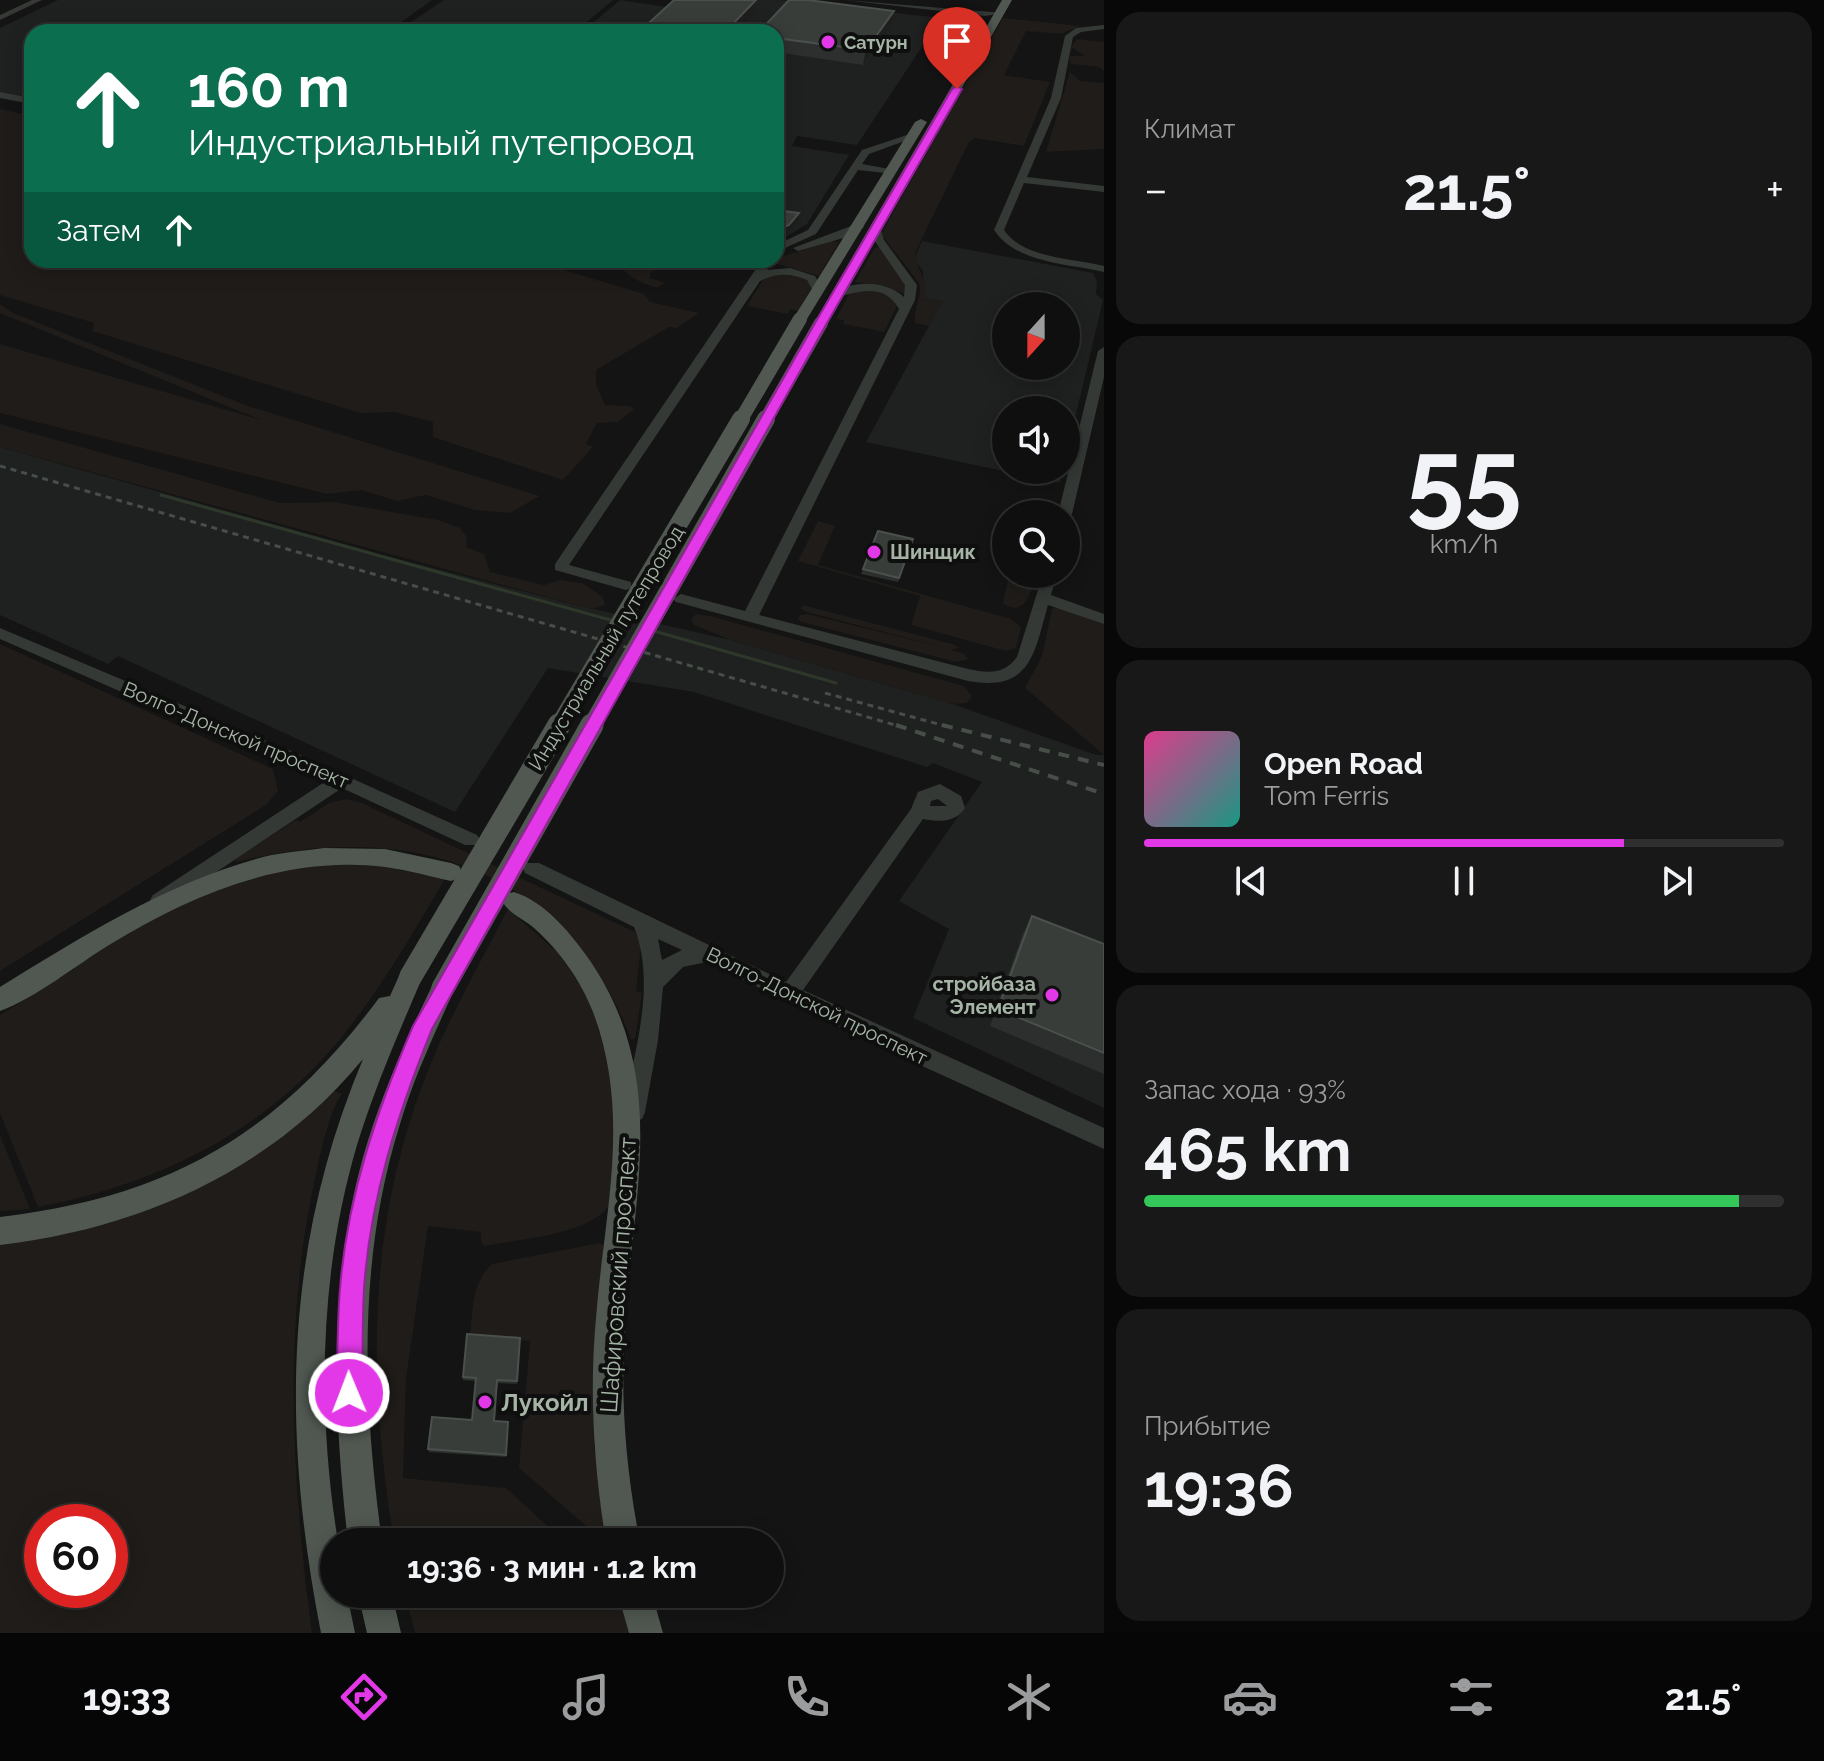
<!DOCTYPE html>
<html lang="ru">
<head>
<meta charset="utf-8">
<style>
  :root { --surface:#0e0f0e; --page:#171817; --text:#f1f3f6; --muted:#9b9c9e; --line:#2e2f2e; --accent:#e238e7 }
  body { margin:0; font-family:Raleway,sans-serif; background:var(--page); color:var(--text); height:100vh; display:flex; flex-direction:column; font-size:30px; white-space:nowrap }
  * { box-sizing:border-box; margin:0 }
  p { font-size:26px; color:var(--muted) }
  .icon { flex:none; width:44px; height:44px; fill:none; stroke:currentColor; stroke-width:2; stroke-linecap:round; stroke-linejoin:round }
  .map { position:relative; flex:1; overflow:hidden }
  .side { display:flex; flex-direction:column; gap:12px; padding:12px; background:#080808; width:720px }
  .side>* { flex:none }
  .banner { position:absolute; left:24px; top:24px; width:760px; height:244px; border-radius:24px; box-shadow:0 4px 20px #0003,0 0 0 2px var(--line); background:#0b6e4f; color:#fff; overflow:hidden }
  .needle { width:52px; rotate:201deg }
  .controls { position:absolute; left:992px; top:292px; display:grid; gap:16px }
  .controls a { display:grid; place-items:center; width:88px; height:88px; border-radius:50%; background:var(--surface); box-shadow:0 4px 20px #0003,0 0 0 2px var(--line); font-size:40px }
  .speed { position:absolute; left:24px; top:1504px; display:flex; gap:16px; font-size:40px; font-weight:700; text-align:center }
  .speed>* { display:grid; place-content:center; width:104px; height:104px; border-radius:50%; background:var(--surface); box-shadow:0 4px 20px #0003,0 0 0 2px var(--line); line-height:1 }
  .speed .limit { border:12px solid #d22; background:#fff; color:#111 }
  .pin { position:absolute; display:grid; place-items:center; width:68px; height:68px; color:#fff; margin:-82px -34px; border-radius:50% 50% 50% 0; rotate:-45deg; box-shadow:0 0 8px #0007 }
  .pin .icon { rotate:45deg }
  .me { position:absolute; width:88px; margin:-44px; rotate:359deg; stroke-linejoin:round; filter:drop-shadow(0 0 6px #0008) }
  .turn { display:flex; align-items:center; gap:28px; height:168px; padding:0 32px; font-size:36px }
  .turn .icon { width:104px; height:104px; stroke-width:2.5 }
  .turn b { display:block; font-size:56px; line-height:68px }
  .then { display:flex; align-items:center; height:76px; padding:0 32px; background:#0003; gap:16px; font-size:30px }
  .big { font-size:60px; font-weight:700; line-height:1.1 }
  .side .tile { flex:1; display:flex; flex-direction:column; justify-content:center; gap:12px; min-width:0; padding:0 28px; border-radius:24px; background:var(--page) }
  .side .dial { align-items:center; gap:0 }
  .dial b { font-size:104px; line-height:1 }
  .song { display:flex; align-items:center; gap:24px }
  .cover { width:96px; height:96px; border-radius:12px; background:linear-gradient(135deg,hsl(330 70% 55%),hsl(170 70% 35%)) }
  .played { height:8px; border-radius:4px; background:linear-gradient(90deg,var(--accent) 75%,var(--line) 75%) }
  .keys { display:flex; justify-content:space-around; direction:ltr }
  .heat { display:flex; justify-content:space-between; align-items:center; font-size:44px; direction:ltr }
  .charge { height:12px; border-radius:6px; background:linear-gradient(90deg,#34c759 93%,var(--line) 0) }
  .trip { position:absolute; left:320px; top:1528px; width:464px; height:80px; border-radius:40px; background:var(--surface); box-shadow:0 4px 20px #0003,0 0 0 2px var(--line); font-weight:700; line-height:80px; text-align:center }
  .tabs { display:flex; height:128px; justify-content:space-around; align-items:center; background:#060606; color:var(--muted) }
  .tabs .icon { width:56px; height:56px }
  .tabs .selected { color:var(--accent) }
  .tabs b { font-size:36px; color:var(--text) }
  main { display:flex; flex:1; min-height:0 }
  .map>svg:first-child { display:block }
  .built { fill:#1f2120; fill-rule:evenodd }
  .green { fill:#1f1c19; fill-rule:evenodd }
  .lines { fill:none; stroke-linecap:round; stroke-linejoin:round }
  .stream { stroke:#2d372a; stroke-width:3 }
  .minor { fill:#343935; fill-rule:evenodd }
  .major { fill:#505851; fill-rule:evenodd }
  .rail-far1 { stroke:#474e48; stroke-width:3; stroke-dasharray:6 5; stroke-linecap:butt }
  .rail { stroke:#474e48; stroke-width:4; stroke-dasharray:11 9; stroke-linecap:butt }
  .major-bridge-far2 { stroke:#505851; stroke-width:14 }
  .major-bridge-far1 { stroke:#505851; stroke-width:18 }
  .major-bridge { stroke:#505851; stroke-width:23 }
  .wall { fill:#2c2f2d }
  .shaded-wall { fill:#1d1e1d }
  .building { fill:#393d3a; stroke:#4a504b; stroke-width:2 }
  .route { fill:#e238e7; stroke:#932496; stroke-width:2 }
  .poi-dot { fill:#e238e7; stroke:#0e0f0e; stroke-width:3 }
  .labels { text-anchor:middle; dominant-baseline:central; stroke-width:8; stroke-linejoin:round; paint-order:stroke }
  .far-poi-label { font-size:18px; font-weight:bold; fill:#a5b4a5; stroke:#0e0f0e; text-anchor:start }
  .poi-label { font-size:20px; font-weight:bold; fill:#a5b4a5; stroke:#0e0f0e; text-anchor:start }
  .street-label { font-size:20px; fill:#a5b4a5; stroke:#0e0f0e }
  .near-street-label { font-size:24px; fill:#a5b4a5; stroke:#0e0f0e }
  .near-poi-label { font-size:24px; font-weight:bold; fill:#a5b4a5; stroke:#0e0f0e; text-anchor:start }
</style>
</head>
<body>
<main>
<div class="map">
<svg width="1104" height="1633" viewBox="0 0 1104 1633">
  <rect width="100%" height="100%" fill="#131413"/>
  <path class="built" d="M58,0H432L388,32H32V98L0,92V28Z
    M444,0H613L575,32H396Z
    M620,0L666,7L674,0H781L941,18L857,145L797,136L792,146L849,155L807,224L776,243V32H582Z
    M922,241L1093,273L1097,282L1096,294L1103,300L1066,457V410H1006V470H1063L1060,483L866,442L942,302L924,298L923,271L914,259ZM1006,306H1066V366H1006Z
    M0,447L387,556L576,605L731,640L953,704L1096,755H1104V1108L913,1018L949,929L899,901L982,782L933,763L927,767L694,692L548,668L455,812L118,656L108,664L0,615Z"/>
  <path class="green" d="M1003,18L1080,26L1061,34L1026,31L1004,75L1050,82L1024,146L975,138L969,142L916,251C913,268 929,275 924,298L943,302L929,326L915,323C913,307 923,296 919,283L881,234Z
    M1077,39L1104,42V71L1099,67L1071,64L1069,56H1085L1071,47Z
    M1070,72L1080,81L1104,83V149L1046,152Z
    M0,109L32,116V260H555L564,270L644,294L650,302L699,313L677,328L669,327L596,370V384L605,405L630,406L634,409L618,422L597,423L586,444L593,447L563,480L433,437V422L395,412L360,413L92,331L94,323L0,295Z
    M831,241L839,242L819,276L774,263L777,258Z
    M875,247L880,248L906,279L905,294L884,286L855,282Z
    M617,260H671L650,273V278L665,283L657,288C639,282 626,277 617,260Z
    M784,273L805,278L812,286L799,311L790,309L788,314L747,306L764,278Z
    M869,289L886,292L898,304L884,332L843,324L844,320L836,319L849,294Z
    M0,304L11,312L248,406L540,496L510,513L475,510L426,495L397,501L361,490L327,494L0,413V344L261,420L0,313Z
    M0,424L280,503L334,502L438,520L460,528L467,537L466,547L484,554L490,572L544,585L560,580L582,583L603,597L605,605L593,609L576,605L0,447Z
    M818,521L835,526L818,565L1011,619L1021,627L1016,648L1006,651L911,625L920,596L798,561Z
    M1009,574H1036C1031,591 1026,619 1003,603Z
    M803,605L952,644L960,648L951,650L963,653L969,659L956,662L802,622L798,619L800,615L807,614L942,647L807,612L801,609Z
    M1060,606L1104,622V755L1025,688L1042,656L1052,609Z
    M696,614L710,616L964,686L972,696L967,703L953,704L731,640L694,625L691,619Z
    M0,644L273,769L278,791L266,805L0,971Z
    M346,799L362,803L635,932L641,946L636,991L642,993L635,1039H631C565,866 407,819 237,862L234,860L296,820L300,822L329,803Z
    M320,864L376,865L445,879C413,933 381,989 341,1038C265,1132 155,1185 38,1207L0,1113V1015L74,969L71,965L186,900L258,874Z
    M508,909L559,954L590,1000L615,1087L612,1203C588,1236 524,1238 485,1246L481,1243V1232L428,1226L406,1379L403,1478L506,1488L565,1542H394C368,1382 366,1226 427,1073C449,1017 480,963 508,909Z
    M333,1090L342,1094C329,1112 321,1152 316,1174C282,1326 292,1480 312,1633H0V1241C47,1231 98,1224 143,1209C216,1185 280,1145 333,1090ZM42,1522H110V1590H42Z
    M0,1135L30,1209L0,1211Z
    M599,1243L607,1247L593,1382L594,1446L606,1536L593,1532L519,1468L530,1341L470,1336C473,1310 471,1283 492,1264Z
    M405,1594H618L630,1633H415Z"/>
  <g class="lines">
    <path class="stream" d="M161,495L614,621
      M654,631L836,683"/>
    <path class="minor" d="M32,0H42L0,20V15Z
      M844,0L1004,13L985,16Z
      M1104,25V29L1081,32L1073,37L1061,98L1027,177L1104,186V192L1024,183L1004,230C1024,259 1073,258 1104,266V272C1067,263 1017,264 994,230L1051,98L1065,36L1076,28Z
      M0,92L32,98V104L0,98Z
      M910,134L918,136L869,154L862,164L895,170V174L858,170L816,234L776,252V245L808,230L862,150Z
      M859,223L864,226L863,228L847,237L798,251L793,248Z
      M872,227H880L884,240L917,285L915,300L759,615L968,669C988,673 1004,675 1017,657L1043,574H1057L1051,595L1104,614V624L1048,605C1034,654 1031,692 968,681L676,602L673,599L681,594L745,611L899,309C885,283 860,291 837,297L831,294C852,280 885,280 904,297L905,285L874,240Z
      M762,260H774L767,270L790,268L815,276L824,291L814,293L807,280C790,273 776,273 760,281L569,565L631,582V588L626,590L555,570V564Z
      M1104,347V377L1072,514L1066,518V514H1058L1098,351Z
      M0,628L298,754L477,835L480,840L477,845H465L342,788L167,905H153L150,900L153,895L326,781L0,639Z
      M940,784L961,796L965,808C955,823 939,822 923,819L803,990L1104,1128V1149L872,1043L707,962L683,967L663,987L658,1040L645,1112L642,1119L634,1122L626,1119L623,1112C634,1053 657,985 634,927L525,873L523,868L525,863H539L786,982L911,809L918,792ZM938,799L947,806H930L931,801ZM658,939L682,950L662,960Z"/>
    <path class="major" d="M1002,0H1012L828,323L821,327L816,326L814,323Z
      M921,119L927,122L807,319L805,322H795L793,319L915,122Z
      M324,848L385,849L451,863L459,866L462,872L459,878L451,881C429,876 407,870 385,867C286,855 192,894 109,945C78,964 34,999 0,1011V987C84,935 167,883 263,857C283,852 304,851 324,848Z
      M514,892C543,901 568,930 586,955C675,1080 629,1204 624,1343C621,1410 627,1476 640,1542H606C594,1468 589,1393 596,1318C604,1213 632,1116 593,1012C581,981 559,950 534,928C524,919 509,914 502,901L506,894Z
      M411,966L420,969L423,976C399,1032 375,1087 357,1145C319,1274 317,1411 338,1542H334V1594H347L355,1633H321C282,1433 283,1249 363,1059C271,1171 141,1228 0,1245V1217C169,1197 277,1135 379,998L390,996L402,969Z
      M443,978L452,981L455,988C435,1033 414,1077 400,1124C357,1261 363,1401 382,1542H348C332,1401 327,1258 374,1122C390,1076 410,1032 431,988L434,981Z
      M358,1594H392L401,1633H367Z
      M618,1594H652L663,1633H629Z"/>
    <path class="rail-far1" d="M0,466L902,727
      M825,693L949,727"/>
    <path class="rail" d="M896,725L1104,794
      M942,725L1104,765"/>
    <path class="major-bridge-far2" d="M740,421L800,319
      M765,421L821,323"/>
    <path class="major-bridge-far1" d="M558,727L741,419
      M591,727L766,419"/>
    <path class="major-bridge" d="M411,976L559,725
      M443,988L592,725"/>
  </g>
  <path class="wall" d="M894,11L892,25L863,65L776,52V32Z
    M913,539L898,582L861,574L863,569Z
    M1032,916L1104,944V1074L990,1026L1023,933Z
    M520,1338L517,1384L498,1383L494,1421L508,1422L506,1457L429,1452L428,1449L472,1420L476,1381L463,1380V1377Z"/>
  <path class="shaded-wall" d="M756,0L755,13L737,32H725Z
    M894,11L892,25L863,65L866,50Z
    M799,213L798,222L788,234L776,238V230Z"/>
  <path class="building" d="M674,0H756L725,32H639Z
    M789,0H808L894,11L866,50L776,38V32H759Z
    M776,210L799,213L789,225L776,230Z
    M878,531L913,539L899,578L863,569Z
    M1032,916L1104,944V1053L998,1009Z
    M467,1334L520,1338L517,1381L497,1380L494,1421L508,1422L506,1455L428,1449L432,1417L472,1420L476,1378L463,1377Z"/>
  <path class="route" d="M957,86L962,89L827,323L432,1029C398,1113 370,1198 364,1289C362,1323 363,1358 362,1393L358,1402L349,1406L340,1402L336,1393C338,1359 337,1324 340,1289C347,1197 377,1110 413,1026L815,323L952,89Z"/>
  <g class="poi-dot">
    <circle cx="828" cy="42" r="8"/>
    <circle cx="874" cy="552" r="8"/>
    <circle cx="1052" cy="995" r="8"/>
    <circle cx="485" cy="1402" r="8"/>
  </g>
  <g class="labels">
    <g class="far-poi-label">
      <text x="844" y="42">Сатурн</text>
    </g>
    <g class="poi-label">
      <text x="890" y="552">Шинщик</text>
      <text x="1036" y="984" text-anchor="end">стройбаза<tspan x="1036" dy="23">Элемент</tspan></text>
    </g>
    <g class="street-label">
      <text transform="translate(606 648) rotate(-59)">Индустриальный путепровод</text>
      <text transform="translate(236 735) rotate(23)">Волго-Донской проспект</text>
      <text transform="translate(817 1006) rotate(26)">Волго-Донской проспект</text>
    </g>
    <g class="near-street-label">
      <text transform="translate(618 1275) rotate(-86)">Шафировский проспект</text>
    </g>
    <g class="near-poi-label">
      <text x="501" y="1402">Лукойл</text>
    </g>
  </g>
</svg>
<div class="controls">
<a><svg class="needle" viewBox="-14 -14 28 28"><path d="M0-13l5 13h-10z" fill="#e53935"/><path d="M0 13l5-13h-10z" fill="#9b9c9e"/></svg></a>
<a><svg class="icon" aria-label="sound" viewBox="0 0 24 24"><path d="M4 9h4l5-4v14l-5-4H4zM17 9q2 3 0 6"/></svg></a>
<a><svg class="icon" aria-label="search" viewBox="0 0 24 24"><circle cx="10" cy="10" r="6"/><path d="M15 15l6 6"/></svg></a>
</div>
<div class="speed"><div class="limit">60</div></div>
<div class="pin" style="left:957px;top:89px;background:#d93025"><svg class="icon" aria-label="arrive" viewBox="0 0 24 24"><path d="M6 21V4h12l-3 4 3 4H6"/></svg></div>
<svg class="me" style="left:349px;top:1393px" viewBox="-20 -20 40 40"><circle r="17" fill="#e238e7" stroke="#fff" stroke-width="3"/><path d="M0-11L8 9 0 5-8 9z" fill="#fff"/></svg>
<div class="trip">19:36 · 3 мин · 1.2 km</div>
<div class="banner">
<div class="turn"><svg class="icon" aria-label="ahead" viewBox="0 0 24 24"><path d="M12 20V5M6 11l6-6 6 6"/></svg><div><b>160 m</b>Индустриальный путепровод</div></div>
<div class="then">Затем<svg class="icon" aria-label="ahead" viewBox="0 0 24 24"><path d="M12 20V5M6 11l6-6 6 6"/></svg></div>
</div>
</div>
<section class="side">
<div class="tile"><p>Климат</p>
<div class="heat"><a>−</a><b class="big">21.5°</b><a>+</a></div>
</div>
<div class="tile dial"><b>55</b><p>km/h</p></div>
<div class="tile">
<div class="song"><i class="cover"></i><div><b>Open Road</b><p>Tom Ferris</p></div></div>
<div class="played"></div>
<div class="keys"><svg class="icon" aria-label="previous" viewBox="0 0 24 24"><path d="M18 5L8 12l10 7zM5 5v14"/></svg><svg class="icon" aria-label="pause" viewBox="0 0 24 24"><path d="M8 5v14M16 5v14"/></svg><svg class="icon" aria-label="next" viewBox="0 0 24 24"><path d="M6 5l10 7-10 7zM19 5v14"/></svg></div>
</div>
<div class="tile"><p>Запас хода · 93%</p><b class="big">465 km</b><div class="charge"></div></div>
<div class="tile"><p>Прибытие</p><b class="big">19:36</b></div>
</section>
</main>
<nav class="tabs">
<b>19:33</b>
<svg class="icon selected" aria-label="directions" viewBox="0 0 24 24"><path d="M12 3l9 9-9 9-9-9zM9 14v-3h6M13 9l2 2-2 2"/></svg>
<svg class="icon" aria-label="music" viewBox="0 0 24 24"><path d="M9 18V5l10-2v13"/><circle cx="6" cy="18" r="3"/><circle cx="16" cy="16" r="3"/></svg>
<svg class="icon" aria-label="phone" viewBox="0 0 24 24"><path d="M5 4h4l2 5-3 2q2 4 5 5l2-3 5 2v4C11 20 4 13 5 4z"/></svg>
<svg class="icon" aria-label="climate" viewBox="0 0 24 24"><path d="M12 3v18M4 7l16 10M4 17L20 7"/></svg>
<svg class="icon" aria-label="car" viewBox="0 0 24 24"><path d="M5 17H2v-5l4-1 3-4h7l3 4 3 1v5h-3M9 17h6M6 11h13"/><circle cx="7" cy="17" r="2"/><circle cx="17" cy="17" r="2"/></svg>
<svg class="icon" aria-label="filters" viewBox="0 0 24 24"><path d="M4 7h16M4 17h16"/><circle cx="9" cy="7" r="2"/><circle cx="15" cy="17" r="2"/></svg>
<b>21.5°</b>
</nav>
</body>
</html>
